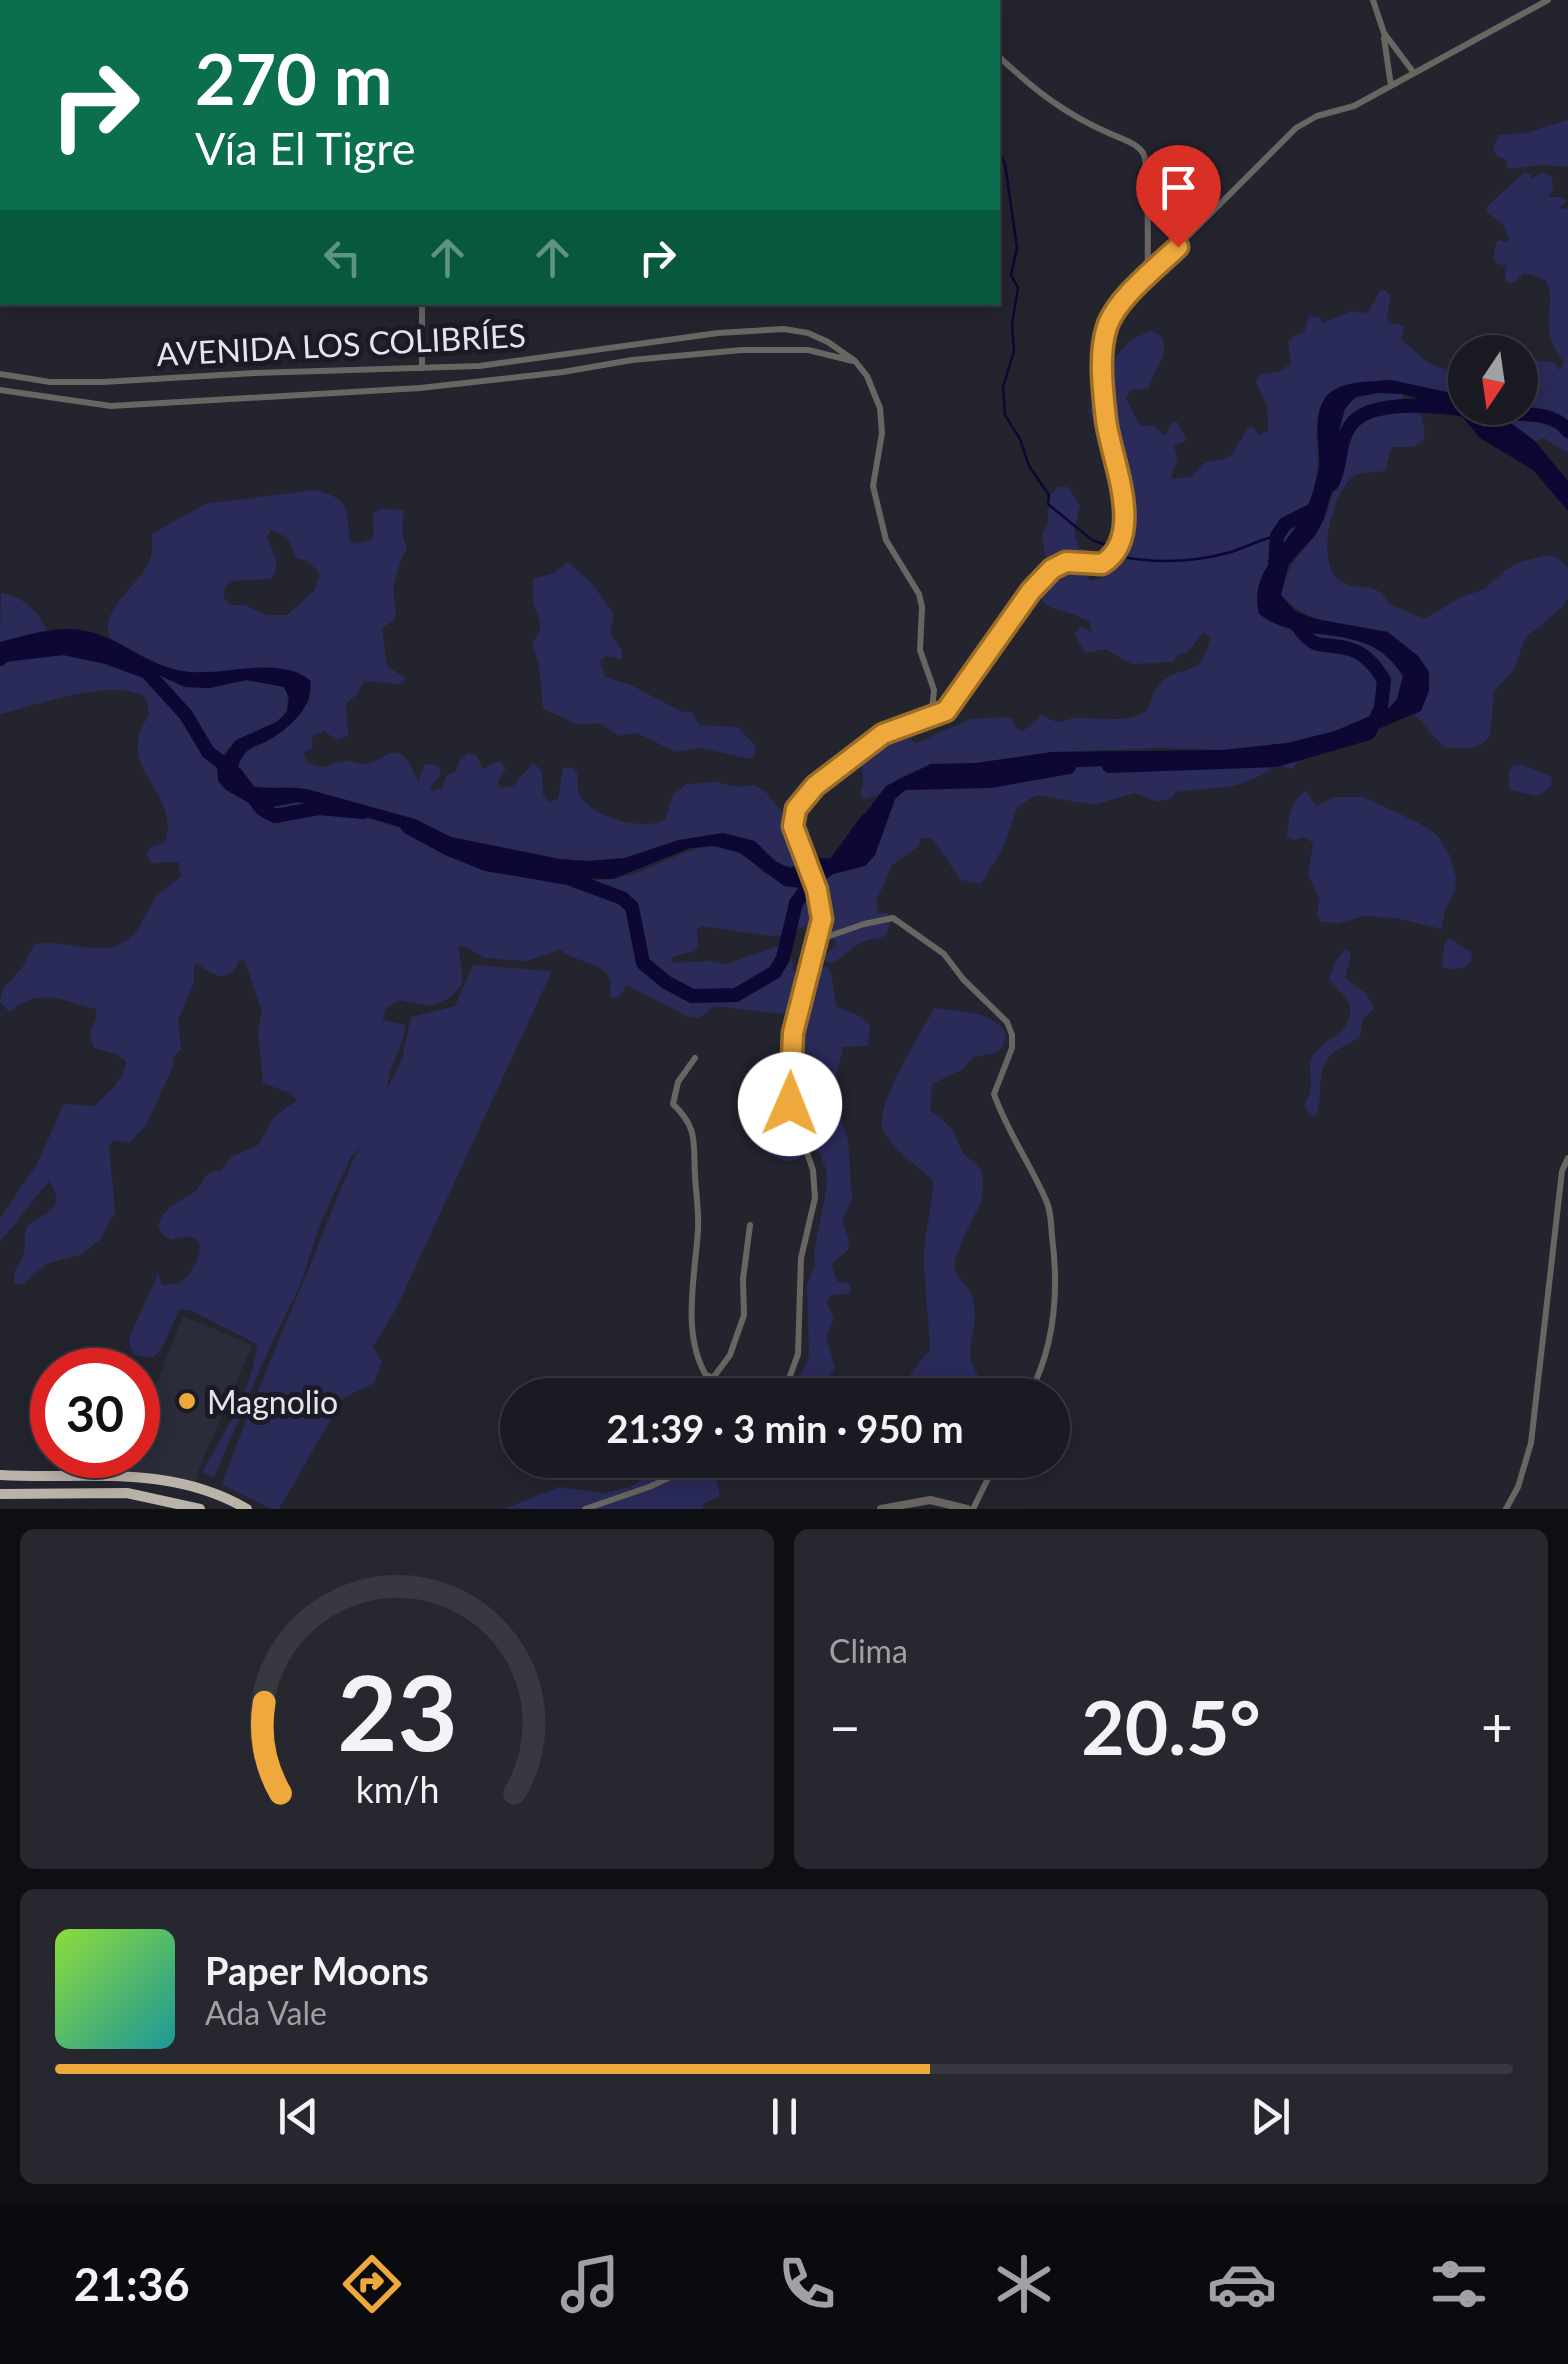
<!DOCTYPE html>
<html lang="es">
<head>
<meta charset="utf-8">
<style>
  :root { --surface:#1a1b22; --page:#27282f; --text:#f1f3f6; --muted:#9fa1a5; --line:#383940; --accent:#eea83c }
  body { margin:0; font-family:Lato,sans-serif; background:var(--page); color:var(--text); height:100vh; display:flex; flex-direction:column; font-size:38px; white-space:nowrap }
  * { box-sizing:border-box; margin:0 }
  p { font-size:32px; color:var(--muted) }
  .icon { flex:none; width:55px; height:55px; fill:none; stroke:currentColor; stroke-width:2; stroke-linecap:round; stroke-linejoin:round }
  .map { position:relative; height:1509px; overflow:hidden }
  .details { display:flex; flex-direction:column; gap:20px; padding:20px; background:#0e0f13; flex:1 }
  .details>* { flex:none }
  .top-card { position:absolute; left:0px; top:0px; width:1000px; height:305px; box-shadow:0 5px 25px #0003,0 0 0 2px var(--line); background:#0b6e4f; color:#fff; overflow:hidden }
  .needle { width:65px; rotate:193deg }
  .fabs { position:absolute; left:1448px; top:335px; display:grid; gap:20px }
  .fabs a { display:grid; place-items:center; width:90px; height:90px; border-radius:50%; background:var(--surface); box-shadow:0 5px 25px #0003,0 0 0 2px var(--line); font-size:50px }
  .speed { position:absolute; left:30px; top:1348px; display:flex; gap:20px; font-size:50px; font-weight:700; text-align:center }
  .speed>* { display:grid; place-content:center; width:130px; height:130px; border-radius:50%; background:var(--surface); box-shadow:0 5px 25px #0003,0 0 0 2px var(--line); line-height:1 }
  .speed .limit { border:15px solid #d22; background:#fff; color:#111 }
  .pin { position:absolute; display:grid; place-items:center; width:85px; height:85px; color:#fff; margin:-102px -42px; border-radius:50% 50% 50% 0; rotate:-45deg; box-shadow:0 0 10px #0007 }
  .pin .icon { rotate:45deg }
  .me { position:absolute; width:110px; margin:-55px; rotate:1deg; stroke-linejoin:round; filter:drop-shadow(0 0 8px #0008) }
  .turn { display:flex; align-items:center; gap:35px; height:210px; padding:0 30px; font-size:45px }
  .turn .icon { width:130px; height:130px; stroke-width:2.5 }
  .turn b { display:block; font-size:70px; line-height:85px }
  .lanes { display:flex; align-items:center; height:95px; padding:0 30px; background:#0003; justify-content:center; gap:50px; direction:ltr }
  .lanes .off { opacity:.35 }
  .big { font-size:75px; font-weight:700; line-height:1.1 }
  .details .tile { flex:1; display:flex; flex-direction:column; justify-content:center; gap:15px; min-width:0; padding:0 35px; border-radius:15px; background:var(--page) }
  .details .dial { align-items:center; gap:0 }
  .dial svg { height:260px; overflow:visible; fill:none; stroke:var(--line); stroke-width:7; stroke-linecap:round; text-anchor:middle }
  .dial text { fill:var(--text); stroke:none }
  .song { display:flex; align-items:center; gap:30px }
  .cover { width:120px; height:120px; border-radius:15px; background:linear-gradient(135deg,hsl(90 70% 55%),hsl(180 70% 35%)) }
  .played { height:10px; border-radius:5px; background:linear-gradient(90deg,var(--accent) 60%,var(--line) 60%) }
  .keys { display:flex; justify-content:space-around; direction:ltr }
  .heat { display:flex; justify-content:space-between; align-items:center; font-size:55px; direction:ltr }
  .details .tiles { flex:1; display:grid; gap:20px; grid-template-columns:1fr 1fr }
  .tile:last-child { grid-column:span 2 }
  .trip { position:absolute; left:500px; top:1378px; width:570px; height:100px; border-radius:50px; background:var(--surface); box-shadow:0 5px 25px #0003,0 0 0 2px var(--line); font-weight:700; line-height:100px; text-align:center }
  .tabs { display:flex; height:160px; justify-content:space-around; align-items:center; background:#0a0b0e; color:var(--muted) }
  .tabs .icon { width:70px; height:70px }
  .tabs .active { color:var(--accent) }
  .tabs b { font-size:45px; color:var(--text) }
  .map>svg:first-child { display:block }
  .built { fill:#2a2c3b }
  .green { fill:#2b2b5a; fill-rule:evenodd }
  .water { fill:#0d0734 }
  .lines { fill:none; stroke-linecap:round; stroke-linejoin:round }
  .stream { stroke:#0d0734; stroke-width:2.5 }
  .river { stroke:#0d0734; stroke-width:14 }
  .minor { stroke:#696561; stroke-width:6 }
  .tertiary { stroke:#696561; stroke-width:8 }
  .trunk { stroke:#bab3a9; stroke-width:10 }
  .route-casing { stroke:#9b6d27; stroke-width:25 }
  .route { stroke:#eea83c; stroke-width:18 }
  .poi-dot { fill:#eea83c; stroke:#1a1b24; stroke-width:4 }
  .labels { text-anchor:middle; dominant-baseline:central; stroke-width:10; stroke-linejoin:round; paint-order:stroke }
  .street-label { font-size:32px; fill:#e4e4eb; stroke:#1a1b24 }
  .poi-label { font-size:32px; fill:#e4e4eb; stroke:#1a1b24; text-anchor:start }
</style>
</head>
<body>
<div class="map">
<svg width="1568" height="1509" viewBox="0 0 1568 1509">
  <rect width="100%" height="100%" fill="#23242e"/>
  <path class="built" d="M183,1316L252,1345L198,1471L195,1487L103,1475L115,1455H138V1416L156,1385Z"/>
  <path class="green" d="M1568,120V167L1541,165L1508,169L1506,160L1496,155L1493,149L1499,135L1526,133Z
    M1524,172L1531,175V179L1544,172L1552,177L1553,190L1548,197H1563L1566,202L1558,208L1568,209V453L1544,438L1535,441C1520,431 1508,425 1503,408H1520V366L1532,360L1554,362L1560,371L1564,362C1536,329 1558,307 1546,280L1525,273C1516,277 1517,286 1505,281L1506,266L1498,264L1493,259L1496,243L1500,240L1506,243L1509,239L1503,225L1486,211L1488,206Z
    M1385,290L1391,296L1387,316L1389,323L1404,326L1401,339C1421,356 1436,377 1465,366V396L1391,380L1358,383L1316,435C1323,480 1308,514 1280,547C1270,558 1265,576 1258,590L1328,633L1371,645L1390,659L1403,676L1397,699L1389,708L1335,731L1287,743L1223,750L1162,748L1052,752L976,763L931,764L900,777L878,795L864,799L860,794L863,784L862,764L882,749L890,734L909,727L914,729L912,741L916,743L971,719L1012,717L1014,726L1022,732L1041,715C1066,728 1059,718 1080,718C1103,718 1123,723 1146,712C1151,703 1152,692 1160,684C1180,662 1201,681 1210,639L1204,632L1187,653L1180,654L1172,662L1132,664L1105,649L1085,653L1074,634L1081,626L1092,633L1090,622C1059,604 1042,618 1033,578L1046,559L1042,534L1048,522L1049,495L1059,487H1068L1080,505L1074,532L1079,548L1089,551L1094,559L1087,574L1089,580L1100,579L1116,561L1112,542L1116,535V496L1119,486L1109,475C1108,464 1114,462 1116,453C1117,446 1112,431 1110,423L1093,417L1088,412L1101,389L1094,373L1096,367L1112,361L1131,339L1152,331L1161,336C1171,358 1152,368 1149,388L1131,390L1126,399L1140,425L1155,426L1164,436L1173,422H1177L1187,440L1174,446L1177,460L1171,479L1192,477C1211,452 1209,466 1231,456L1248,428L1253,427L1259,435L1268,430L1267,406L1256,382L1259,375L1281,371L1291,363L1288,342L1296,335L1304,333L1309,316L1319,317L1323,323L1351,311L1368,313L1379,292Z
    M1378,393L1402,394L1404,406L1421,415L1425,433L1423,441L1413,447H1392L1385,471L1356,474C1333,490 1317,553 1335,576C1349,595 1377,577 1388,603L1424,619L1462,597L1485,589L1504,571L1517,563L1546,555L1557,557L1568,568V598L1563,607L1525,638L1514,669L1494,692L1490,735L1482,744L1470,748H1445L1414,714L1422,710L1388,632C1350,625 1309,626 1281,595C1291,558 1293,564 1315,536C1327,520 1334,490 1339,470C1345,450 1334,428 1344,409C1351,396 1365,396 1378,393Z
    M315,490C353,500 345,509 350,541L356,544L371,540L374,532L372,514L380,509L404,510L402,531L407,550L401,559L393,589L396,612L394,620L382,628L387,666L405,678L403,683L398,684L364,681L356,695L346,704L348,736L335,740L324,730L312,737V749L304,752L307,762C328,773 329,762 347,761C354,761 361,766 370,763C381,761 389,749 401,754C411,760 412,774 419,781L424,764L438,766L441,775L430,787L433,791L442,788L446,776L456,771L460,759L468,753L476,755L483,769L499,761L506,768L497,784L502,788L513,786L533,763L542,771L543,795L548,802L558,799L563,768L571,767L577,773C578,779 577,784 578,790C586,818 643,831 665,820L673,795L686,784L717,782L738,787L753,785L765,791L788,818L789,835L802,862L791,868L785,867L766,853L723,833L679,840L625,858L588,861L559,859L451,837L415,819L310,790C284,784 260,794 236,780C238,752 247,752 269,740C285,731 298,715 310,701L299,672C264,664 231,675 196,673C162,671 137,653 109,637C101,606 140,586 150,559C153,551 152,542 152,534L205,504ZM271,530L288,538L296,558L308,561L320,574L314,591L287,615H266L245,605H232L223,597L226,586L233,581L270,579C285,564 270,552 267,536Z
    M567,562L591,582L614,615L610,632L622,651V659L606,656L600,661L605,677L631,685L680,711L693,713L699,725L738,727L755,746V755L750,759L701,748L676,752L637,733L619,736L600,723L579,725L543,709L539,666L532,643C546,627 539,622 534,605C531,596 534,588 533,579L554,573Z
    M1,593C23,596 40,612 47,632L0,642Z
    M65,643L104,650L185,687L209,688L247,680L284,687C307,741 214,717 218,781C230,786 262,806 273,806C281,806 287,802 295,802C317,804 341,810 362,816C444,839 523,889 611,879C665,874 713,812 763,873L820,882L833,874L865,866L875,855L895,799L904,791L946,775L1010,776L1053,768L1262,762L1291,758L1298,761L1292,769L1275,764L1260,776L1235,786L1175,792L1172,798L1157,802L1135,793L1094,805L1036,795L1017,807L1003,848L981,884L961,880L932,838H921L919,846L892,865L876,901L878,913H888L890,922L886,936L861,942L832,964L825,961V955L837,944L827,930L828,918L783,935L769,936L702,926L697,929L698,945L694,951L672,957L673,963L708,961L726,964L779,946L790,954C795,977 805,998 782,1014L715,1006L699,1018L688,1017L627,985L620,996L611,998C610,993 611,987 610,981C607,962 574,963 561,950L526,961L484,958L467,947L458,946L463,978L460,987L448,999L429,1006L399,1000L385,1009L383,1020L405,1025C404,1047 388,1066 387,1089L402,1059L411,1017L455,1006L473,965L552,971L396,1309L373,1347L382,1361L374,1383L343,1398L279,1509H271L222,1484C246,1418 273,1354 300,1290C321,1242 336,1193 360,1147L352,1155L320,1224L301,1283L267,1353L214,1477L202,1473C223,1433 253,1389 257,1344L192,1311L180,1309L161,1349L153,1358L135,1355L130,1348L129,1338L158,1274L162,1285L179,1284C201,1267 215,1225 172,1240L163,1235L158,1226C164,1207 176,1204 192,1194C205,1185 200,1171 221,1171L231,1157L258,1145L274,1117L297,1100L290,1093L263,1083L258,1031L262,1012L245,961L239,960C231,984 214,977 198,964L194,965V983L178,1020L181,1049L173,1058V1067L146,1125L129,1143L114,1140L109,1146L115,1212L100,1240L80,1255L46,1264L24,1284L14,1283C13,1269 20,1266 24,1253C26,1246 23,1237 26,1229C34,1213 72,1214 49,1181L0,1242V1218L37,1164L64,1104L95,1106C108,1092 124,1081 126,1061L114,1053L94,1048C89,1036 89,1029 97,1018L96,1009C58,1000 43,987 9,1012L0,1001L3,989L22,968L35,944C60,940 81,950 105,948C136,945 140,923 153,902C160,889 172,885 181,876L178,862L152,863L146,854L151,847L165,843C182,788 111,771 149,715L146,698C118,675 35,706 0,714V656Z
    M1522,765L1552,777L1551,787L1537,796L1510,790L1508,775L1512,766Z
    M1306,791L1316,806L1335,797H1363L1417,822L1437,835L1450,856L1456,878L1455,890L1445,910L1441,929L1401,919L1366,916L1335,924L1320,921L1317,914L1320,899L1308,875L1313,843L1305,837L1294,840L1287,837C1289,820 1289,799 1306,791Z
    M1449,938L1472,953L1471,962C1462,969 1453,972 1442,966L1444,944Z
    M1346,948L1351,954L1345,978L1366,993L1374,1008L1363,1019L1360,1036C1350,1046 1335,1047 1327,1060C1316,1077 1324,1101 1315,1116L1310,1115L1304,1106C1306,1101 1309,1097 1310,1092C1314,1078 1305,1065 1315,1053C1332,1033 1352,1035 1350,1004L1329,979L1335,962Z
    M821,966L828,967L831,972L836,1006L862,1017L870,1025L868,1046L843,1047L833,1093L848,1141L852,1199L842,1221L849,1240L848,1250L831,1264L837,1281L850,1284V1294L831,1295L826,1302L834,1317L826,1338L835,1367L818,1395H781L803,1372L809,1356L807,1286L815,1265L814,1252L827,1186L826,1169L819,1152L810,1149C792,1168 785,1162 764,1151L761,1139L781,1074L804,1047L813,979Z
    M934,1008C960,1013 990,1009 1006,1033L1003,1047L995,1053L973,1057L963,1069L932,1084L930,1110C937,1117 948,1123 953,1131C957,1138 959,1146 963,1153C968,1159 976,1162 980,1169C985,1176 983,1199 979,1206C973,1219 956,1250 955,1263C953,1277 968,1284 972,1296C985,1339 947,1352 997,1395H893L930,1350C929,1320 925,1291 924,1261C923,1234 933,1209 933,1181C918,1166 892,1150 883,1130C873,1107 922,1032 934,1008Z
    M705,1471L717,1481L720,1496L703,1504V1509H504L559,1487L604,1493L630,1487L644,1479L664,1482Z"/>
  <path class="water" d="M1391,380L1465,396V408H1475L1483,421L1504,418L1535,441L1568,481V511L1533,470L1480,438L1456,409L1402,394L1378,393L1355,397L1345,409L1339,431L1342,458L1324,518L1316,534L1289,564L1281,595L1295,611L1316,619L1388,632L1418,656L1429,672V691L1421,711L1364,735L1289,758L1053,768L1011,776L946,775L904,791L895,799L875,855L865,866L833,874L801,888L784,886L740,853L714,846L690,848L613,879L569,878L523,873L460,854L400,827L345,811L298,802L273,807L249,803L226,790L218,781L217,766L236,740L277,722L287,712L289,697L284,687L247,680L209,688L185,687L105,650L65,643L0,656V642C22,636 46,629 68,629C112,629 141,664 182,671C224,678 273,654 310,680C315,705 289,730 267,741C260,745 253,745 247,751C239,759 237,769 236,780C260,794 284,784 310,790L415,819L451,837L559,859L588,861L625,858L679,840L723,833L755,841L776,862L791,868L810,857L833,859L850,851L857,841L862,818L886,786L931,764L976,763L1052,752L1223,750L1287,743L1335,731L1389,708L1397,699L1403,676C1367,617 1306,649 1259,614C1247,568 1294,542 1309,504C1313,493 1317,479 1319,467C1321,445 1311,419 1325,398C1338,380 1371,382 1391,380Z"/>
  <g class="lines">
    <path class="stream" d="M352,0L356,2
      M295,2L301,0
      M0,35L2,34
      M998,152L1005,164L1017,248L1011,275L1018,288L1012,324L1014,351L1003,387L1005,415L1020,439L1029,466L1049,495L1048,504L1092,540L1112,547L1117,556C1156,564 1192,563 1231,552C1247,547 1260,539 1277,536"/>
    <path class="river" d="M1332,484C1343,463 1337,446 1350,426C1371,393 1468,408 1501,417L1505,413C1525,414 1556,413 1568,431
      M1275,566L1277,536L1285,524L1319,507
      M0,659L4,655L63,648L106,657L147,672L186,715L208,752L236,774L262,809L275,816L319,808L363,812
      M1109,766L1276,760L1369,733L1381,708L1384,680C1377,669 1368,656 1355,651C1324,639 1316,657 1293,619
      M908,783L990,781L1069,767
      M408,827L449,849L486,864L568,878L622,898L632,907L643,963L666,982L692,996L736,995L775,972L783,958L796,903L813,880L835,864L867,820"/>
    <path class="minor" d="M444,0L447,2
      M931,0L934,2
      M1373,0L1384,33L1414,73
      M1384,38L1391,86
      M998,56C1035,90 1064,114 1111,134C1122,139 1137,143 1143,153C1150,163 1147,256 1148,276
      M422,302V368
      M0,374L50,382H103L255,373L479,366L718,333L784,329L808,333L828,342L855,361L867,376L880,408L882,433L873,486L886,540L919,594L922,607L920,650L934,690L932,709L927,719
      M0,390L111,406L420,388L563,372L632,360L742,350H808L853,361
      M818,940L864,924L893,918L944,954L963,979L1007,1022L1012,1035V1048L994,1094C1007,1131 1029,1162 1045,1198C1051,1209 1051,1224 1052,1236C1059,1290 1055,1346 1029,1395
      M695,1058L678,1082L673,1104C699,1129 693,1143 695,1175C696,1194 699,1212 698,1230C695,1277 681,1335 707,1377
      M709,1376L715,1381L711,1386L705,1382Z
      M713,1378L730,1355L744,1315L743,1279L750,1225
      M783,1395L798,1354L801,1258L815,1198L813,1170L790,1104V1063L793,1033L823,919L817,890L793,827L796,809L815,786L883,733L946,711L1031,591L1052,569L1066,561L1102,564C1140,539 1120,485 1112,450C1104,418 1097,357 1107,327C1111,314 1120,304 1129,295L1296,128L1317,116L1354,106L1548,0
      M671,1473L689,1460
      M585,1509L649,1487L707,1460
      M973,1509L997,1460
      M1506,1509L1518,1487L1531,1443L1562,1171L1568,1158"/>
    <path class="tertiary" d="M881,1509L930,1500L967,1509"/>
    <path class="trunk" d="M0,1475C86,1480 168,1463 247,1509
      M0,1494L127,1493L200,1509"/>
  </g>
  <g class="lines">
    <defs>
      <path id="route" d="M790,1104L793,1033L822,919L817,890L793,826L796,809L815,786L883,734L946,711L1031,591L1052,569L1066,562L1102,564C1147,536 1111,460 1106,420C1103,392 1098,354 1107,327C1116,299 1156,268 1178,247"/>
    </defs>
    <use href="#route" class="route-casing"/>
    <use href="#route" class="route"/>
  </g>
  <circle class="poi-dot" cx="187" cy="1401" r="10"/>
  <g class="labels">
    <g class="street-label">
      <text transform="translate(341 344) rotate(-3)">AVENIDA LOS COLIBRÍES</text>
    </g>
    <g class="poi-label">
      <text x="207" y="1401">Magnolio</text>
    </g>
  </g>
</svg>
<div class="fabs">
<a><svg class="needle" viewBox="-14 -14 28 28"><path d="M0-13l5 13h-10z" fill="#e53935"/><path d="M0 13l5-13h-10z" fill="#9fa1a5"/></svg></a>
</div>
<div class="speed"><div class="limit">30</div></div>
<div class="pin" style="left:1178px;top:247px;background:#d93025"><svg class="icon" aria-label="arrive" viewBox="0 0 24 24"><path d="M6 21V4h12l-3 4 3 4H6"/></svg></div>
<svg class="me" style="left:790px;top:1104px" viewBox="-20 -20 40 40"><circle r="19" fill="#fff"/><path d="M0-13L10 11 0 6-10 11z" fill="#eea83c"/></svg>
<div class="trip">21:39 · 3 min · 950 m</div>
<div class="top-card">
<div class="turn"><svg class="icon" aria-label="right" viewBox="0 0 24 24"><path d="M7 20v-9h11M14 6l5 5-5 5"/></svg><div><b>270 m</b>Vía El Tigre</div></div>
<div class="lanes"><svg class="icon off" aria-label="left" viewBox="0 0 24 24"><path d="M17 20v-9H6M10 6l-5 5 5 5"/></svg><svg class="icon off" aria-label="ahead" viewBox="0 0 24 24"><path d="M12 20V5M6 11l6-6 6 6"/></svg><svg class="icon off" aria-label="ahead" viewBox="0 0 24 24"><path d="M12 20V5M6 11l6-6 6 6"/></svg><svg class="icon" aria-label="right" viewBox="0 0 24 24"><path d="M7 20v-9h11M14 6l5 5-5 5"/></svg></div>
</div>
</div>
<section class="details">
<div class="tiles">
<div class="tile dial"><svg viewBox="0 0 100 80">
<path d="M14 69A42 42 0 1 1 86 69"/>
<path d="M14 69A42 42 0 0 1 9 41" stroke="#eea83c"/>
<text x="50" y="56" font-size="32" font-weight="700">23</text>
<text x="50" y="72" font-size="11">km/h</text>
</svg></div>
<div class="tile"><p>Clima</p>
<div class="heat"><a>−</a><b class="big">20.5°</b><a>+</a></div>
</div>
<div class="tile">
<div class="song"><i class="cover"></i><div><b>Paper Moons</b><p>Ada Vale</p></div></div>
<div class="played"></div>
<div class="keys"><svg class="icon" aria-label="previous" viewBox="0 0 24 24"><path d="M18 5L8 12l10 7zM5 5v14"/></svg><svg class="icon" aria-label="pause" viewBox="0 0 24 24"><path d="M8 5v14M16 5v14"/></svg><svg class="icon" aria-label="next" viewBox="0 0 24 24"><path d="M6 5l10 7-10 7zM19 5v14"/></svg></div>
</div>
</div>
</section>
<nav class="tabs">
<b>21:36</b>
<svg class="icon active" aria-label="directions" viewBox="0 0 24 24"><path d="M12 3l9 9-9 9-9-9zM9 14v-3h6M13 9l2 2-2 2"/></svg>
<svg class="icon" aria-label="music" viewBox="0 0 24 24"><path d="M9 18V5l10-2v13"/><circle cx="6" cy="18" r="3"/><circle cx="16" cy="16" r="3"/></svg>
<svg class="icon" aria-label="phone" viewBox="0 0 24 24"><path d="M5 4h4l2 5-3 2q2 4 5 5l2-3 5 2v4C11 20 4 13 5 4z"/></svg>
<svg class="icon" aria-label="climate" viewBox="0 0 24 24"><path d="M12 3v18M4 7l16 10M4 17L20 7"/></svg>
<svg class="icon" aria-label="car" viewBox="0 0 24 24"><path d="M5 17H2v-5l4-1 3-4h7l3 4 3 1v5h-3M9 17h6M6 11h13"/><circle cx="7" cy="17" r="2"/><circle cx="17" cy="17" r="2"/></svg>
<svg class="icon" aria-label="filters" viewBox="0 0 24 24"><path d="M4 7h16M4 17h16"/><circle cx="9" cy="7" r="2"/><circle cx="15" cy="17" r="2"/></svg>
</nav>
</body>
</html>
